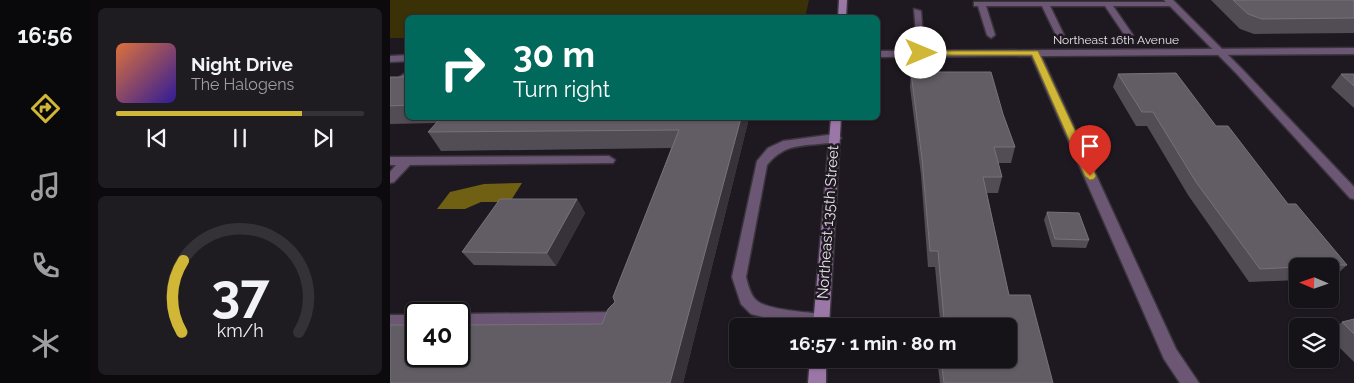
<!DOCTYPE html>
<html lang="en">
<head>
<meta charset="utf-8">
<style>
  :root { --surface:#161318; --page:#1f1c21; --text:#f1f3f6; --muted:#9e9ea2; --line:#353237; --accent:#d1b736 }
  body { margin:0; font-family:Raleway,sans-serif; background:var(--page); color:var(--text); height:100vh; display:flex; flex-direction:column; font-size:19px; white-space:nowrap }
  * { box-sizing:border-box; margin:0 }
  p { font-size:16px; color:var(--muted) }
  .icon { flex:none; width:28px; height:28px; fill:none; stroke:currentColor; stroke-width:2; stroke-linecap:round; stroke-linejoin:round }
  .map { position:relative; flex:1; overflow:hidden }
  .side { display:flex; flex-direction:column; gap:8px; padding:8px; background:#0c0a0d; width:300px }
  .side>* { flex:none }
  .top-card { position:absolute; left:15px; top:15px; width:475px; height:105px; border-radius:8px; box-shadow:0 1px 4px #0004,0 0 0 1px var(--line); background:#00695c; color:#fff; overflow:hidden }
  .needle { width:32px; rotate:272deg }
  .controls { position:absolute; left:899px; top:258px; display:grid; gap:10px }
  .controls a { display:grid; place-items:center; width:50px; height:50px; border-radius:8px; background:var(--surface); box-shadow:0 1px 4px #0004,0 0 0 1px var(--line); font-size:25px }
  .speed { position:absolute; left:15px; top:302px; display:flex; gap:10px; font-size:25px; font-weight:700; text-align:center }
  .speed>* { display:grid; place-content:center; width:65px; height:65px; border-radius:50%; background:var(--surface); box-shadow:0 1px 4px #0004,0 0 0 1px var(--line); line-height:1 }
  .speed .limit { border:2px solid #111; border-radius:8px; background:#fff; color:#111 }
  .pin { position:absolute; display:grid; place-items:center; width:42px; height:42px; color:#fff; margin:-51px -21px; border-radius:50% 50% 50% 0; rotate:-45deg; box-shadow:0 0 5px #0007 }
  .pin .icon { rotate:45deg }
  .me { position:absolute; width:55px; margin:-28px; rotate:90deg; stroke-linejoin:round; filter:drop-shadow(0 0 4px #0008) }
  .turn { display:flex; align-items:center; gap:18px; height:105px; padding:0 25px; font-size:22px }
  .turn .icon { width:65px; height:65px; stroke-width:2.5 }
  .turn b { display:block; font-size:35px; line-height:42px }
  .side .tile { flex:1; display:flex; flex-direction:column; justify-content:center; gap:8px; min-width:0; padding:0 18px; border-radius:8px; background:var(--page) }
  .side .dial { align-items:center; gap:0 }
  .dial svg { height:130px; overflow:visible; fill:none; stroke:var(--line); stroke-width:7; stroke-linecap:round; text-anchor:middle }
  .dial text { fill:var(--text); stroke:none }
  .song { display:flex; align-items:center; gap:15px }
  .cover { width:60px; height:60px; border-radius:8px; background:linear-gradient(135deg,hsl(20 70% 55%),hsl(250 70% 35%)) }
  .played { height:5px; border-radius:2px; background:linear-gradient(90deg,var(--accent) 75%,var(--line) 75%) }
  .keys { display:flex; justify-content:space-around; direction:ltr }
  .trip { position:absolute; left:339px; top:318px; width:288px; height:50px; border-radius:8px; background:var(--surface); box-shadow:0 1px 4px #0004,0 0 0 1px var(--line); font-weight:700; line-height:50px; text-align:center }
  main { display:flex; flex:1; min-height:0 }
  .dock { display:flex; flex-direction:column; width:90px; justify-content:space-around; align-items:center; background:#09080a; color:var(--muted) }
  .dock .icon { width:35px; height:35px }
  .dock .on { color:var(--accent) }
  .dock b { font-size:22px; color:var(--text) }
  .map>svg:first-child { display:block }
  .green { fill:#3a3107 }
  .water { fill:#706013 }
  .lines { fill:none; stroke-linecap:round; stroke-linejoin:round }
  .service-casing { stroke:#3a353c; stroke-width:3 }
  .minor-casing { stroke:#3a353c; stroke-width:3 }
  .tertiary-casing { stroke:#3a353c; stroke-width:3 }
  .secondary-casing { stroke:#3a353c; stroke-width:3 }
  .service { fill:#6b5674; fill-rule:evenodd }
  .minor { fill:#6b5674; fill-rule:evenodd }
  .tertiary { fill:#6b5674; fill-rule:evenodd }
  .secondary { fill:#9a77a7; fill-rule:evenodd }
  .wall { fill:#524c55 }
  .shaded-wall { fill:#373139 }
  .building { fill:#625d65; stroke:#77727a }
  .route { fill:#d1b736; stroke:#887723 }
  .labels { text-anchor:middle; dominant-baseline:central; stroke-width:5; stroke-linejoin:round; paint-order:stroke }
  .far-street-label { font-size:12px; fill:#e7e3e9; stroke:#1e1920 }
  .street-label { font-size:15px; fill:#e7e3e9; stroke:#1e1920 }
</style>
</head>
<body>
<main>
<nav class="dock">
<b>16:56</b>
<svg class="icon on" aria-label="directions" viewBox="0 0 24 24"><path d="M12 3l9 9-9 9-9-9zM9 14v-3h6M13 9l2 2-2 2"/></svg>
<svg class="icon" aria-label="music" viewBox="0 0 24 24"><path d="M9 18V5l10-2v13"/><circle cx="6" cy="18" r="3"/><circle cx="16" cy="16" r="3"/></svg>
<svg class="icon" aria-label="phone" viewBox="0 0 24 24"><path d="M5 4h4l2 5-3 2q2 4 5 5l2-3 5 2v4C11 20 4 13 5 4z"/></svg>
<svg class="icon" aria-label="climate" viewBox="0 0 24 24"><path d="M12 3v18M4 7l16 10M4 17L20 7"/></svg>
</nav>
<section class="side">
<div class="tile">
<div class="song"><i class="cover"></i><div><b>Night Drive</b><p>The Halogens</p></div></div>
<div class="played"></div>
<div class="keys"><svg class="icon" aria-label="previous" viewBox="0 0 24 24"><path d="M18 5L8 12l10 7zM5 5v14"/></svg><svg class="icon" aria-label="pause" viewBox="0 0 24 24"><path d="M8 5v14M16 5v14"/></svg><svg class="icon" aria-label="next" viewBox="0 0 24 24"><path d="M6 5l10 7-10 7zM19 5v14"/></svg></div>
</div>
<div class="tile dial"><svg viewBox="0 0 100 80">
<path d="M14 69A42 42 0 1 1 86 69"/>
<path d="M14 69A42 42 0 0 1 15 25" stroke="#d1b736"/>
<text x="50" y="56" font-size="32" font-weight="700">37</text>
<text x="50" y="72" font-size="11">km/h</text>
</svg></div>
</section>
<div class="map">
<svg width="964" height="383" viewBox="0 0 964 383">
  <rect width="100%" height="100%" fill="#1e1920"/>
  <path class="green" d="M0,0H419L415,18H18L17,38H0Z"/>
  <path class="water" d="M132,183L120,202H91L75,209H47L60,192L94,184Z"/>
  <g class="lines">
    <defs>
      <path id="service" d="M584,2H782L786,4L782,6H723L743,35L739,38L736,37L715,6H660L674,35L670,38L666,35L652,6H596L605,35L601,38L597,35L588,6H584Z
        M524,9L531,11L533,36L526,34Z
        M645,50L650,53L786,349L809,383H790L774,359L640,53Z
        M18,71V79L0,92V84Z
        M445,134L449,135L451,138L449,141C420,148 398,139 377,165L356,277C358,285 360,293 365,299C374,310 416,312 431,314L436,316L439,321L436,326H420L394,322L361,314L351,304L342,277L367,161L378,148L393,141Z
        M219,156L225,160L223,163L20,165L4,182L0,183V172L6,165H0V157Z
        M226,312L231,314L234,319L231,324L226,326L69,328V314Z
        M0,315H26V329H0Z"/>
      <path id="minor" d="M774,0H783L853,70L964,187V199L960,198L847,74Z"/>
      <path id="tertiary" d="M964,48V54L488,57V51Z
        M18,55V61L0,62V56Z"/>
      <path id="secondary" d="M449,0H457L456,18H448Z
        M441,118H451L439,326H423Z
        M420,359H436V383H418Z"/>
    </defs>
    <use href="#service" class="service-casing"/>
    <use href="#minor" class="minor-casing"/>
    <use href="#tertiary" class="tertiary-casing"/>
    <use href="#secondary" class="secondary-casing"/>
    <use href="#service" class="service"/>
    <use href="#minor" class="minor"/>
    <use href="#tertiary" class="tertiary"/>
    <use href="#secondary" class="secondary"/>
  </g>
  <path class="wall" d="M821,0H964V33L864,34L850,29Z
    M521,72L613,114L625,147L621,163H608L612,177L608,193H597L619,295L663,383H550L547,359H618V326H546L547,320H550L545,267H538L531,175L520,87Z
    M728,74L826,126L898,204L957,265L943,278H940V266H908V280L859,282L798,195L757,126H746L723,87Z
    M951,74H964V108L941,87Z
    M0,77H18V118H359L293,383L212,324L225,302L281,148L51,151L38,132L46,123L0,124Z
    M187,199L195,213L166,266L84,265L72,252Z
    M657,212L699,240L696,248L662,247L654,220Z
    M964,319V362L940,338V332L952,322Z"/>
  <path class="shaded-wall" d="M351,118H359L293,383H280Z
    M187,199L195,213L166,266L157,253Z"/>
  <path class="building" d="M843,0H964V18L872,19L858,14Z
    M521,72H601L613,114L625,147H604L612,177H593L619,295H640L663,383H554L551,359H618V326H548L547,320H554L548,251H540L532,159Z
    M786,73L826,126H838L898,204H906L957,265L908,266V267L870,269L806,182L763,112H752L728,74Z
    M951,74H964V86Z
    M0,77H18V105L0,106Z
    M51,118H351L280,383H0V325H26V356H69V325L212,324L218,309L225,302L223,297L289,130L38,132Z
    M110,199H187L157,253L72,252Z
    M657,212L689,213L699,240L665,239Z
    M964,319V334L952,322Z"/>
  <path class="route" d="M528,51H648L706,176L704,179L700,180L695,176L642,55H531L527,53Z"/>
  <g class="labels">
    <g class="far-street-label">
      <text x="726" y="40">Northeast 16th Avenue</text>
    </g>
    <g class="street-label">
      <text transform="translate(438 222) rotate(-86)">Northeast 135th Street</text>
    </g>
  </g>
</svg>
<div class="controls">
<a><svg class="needle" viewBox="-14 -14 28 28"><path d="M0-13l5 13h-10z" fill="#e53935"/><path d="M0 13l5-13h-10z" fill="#9e9ea2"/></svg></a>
<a><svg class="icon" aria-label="layers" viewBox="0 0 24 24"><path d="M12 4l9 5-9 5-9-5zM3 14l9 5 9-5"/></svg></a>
</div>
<div class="speed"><div class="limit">40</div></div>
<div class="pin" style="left:700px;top:176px;background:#d93025"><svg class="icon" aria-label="arrive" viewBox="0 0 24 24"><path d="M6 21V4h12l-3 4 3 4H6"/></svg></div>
<svg class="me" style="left:531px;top:53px" viewBox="-20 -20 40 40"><circle r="19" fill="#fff"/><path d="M0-13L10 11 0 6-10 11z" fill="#d1b736"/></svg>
<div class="trip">16:57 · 1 min · 80 m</div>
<div class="top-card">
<div class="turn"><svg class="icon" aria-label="right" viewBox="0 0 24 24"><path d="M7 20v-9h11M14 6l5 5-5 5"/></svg><div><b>30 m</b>Turn right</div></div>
</div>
</div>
</main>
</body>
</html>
